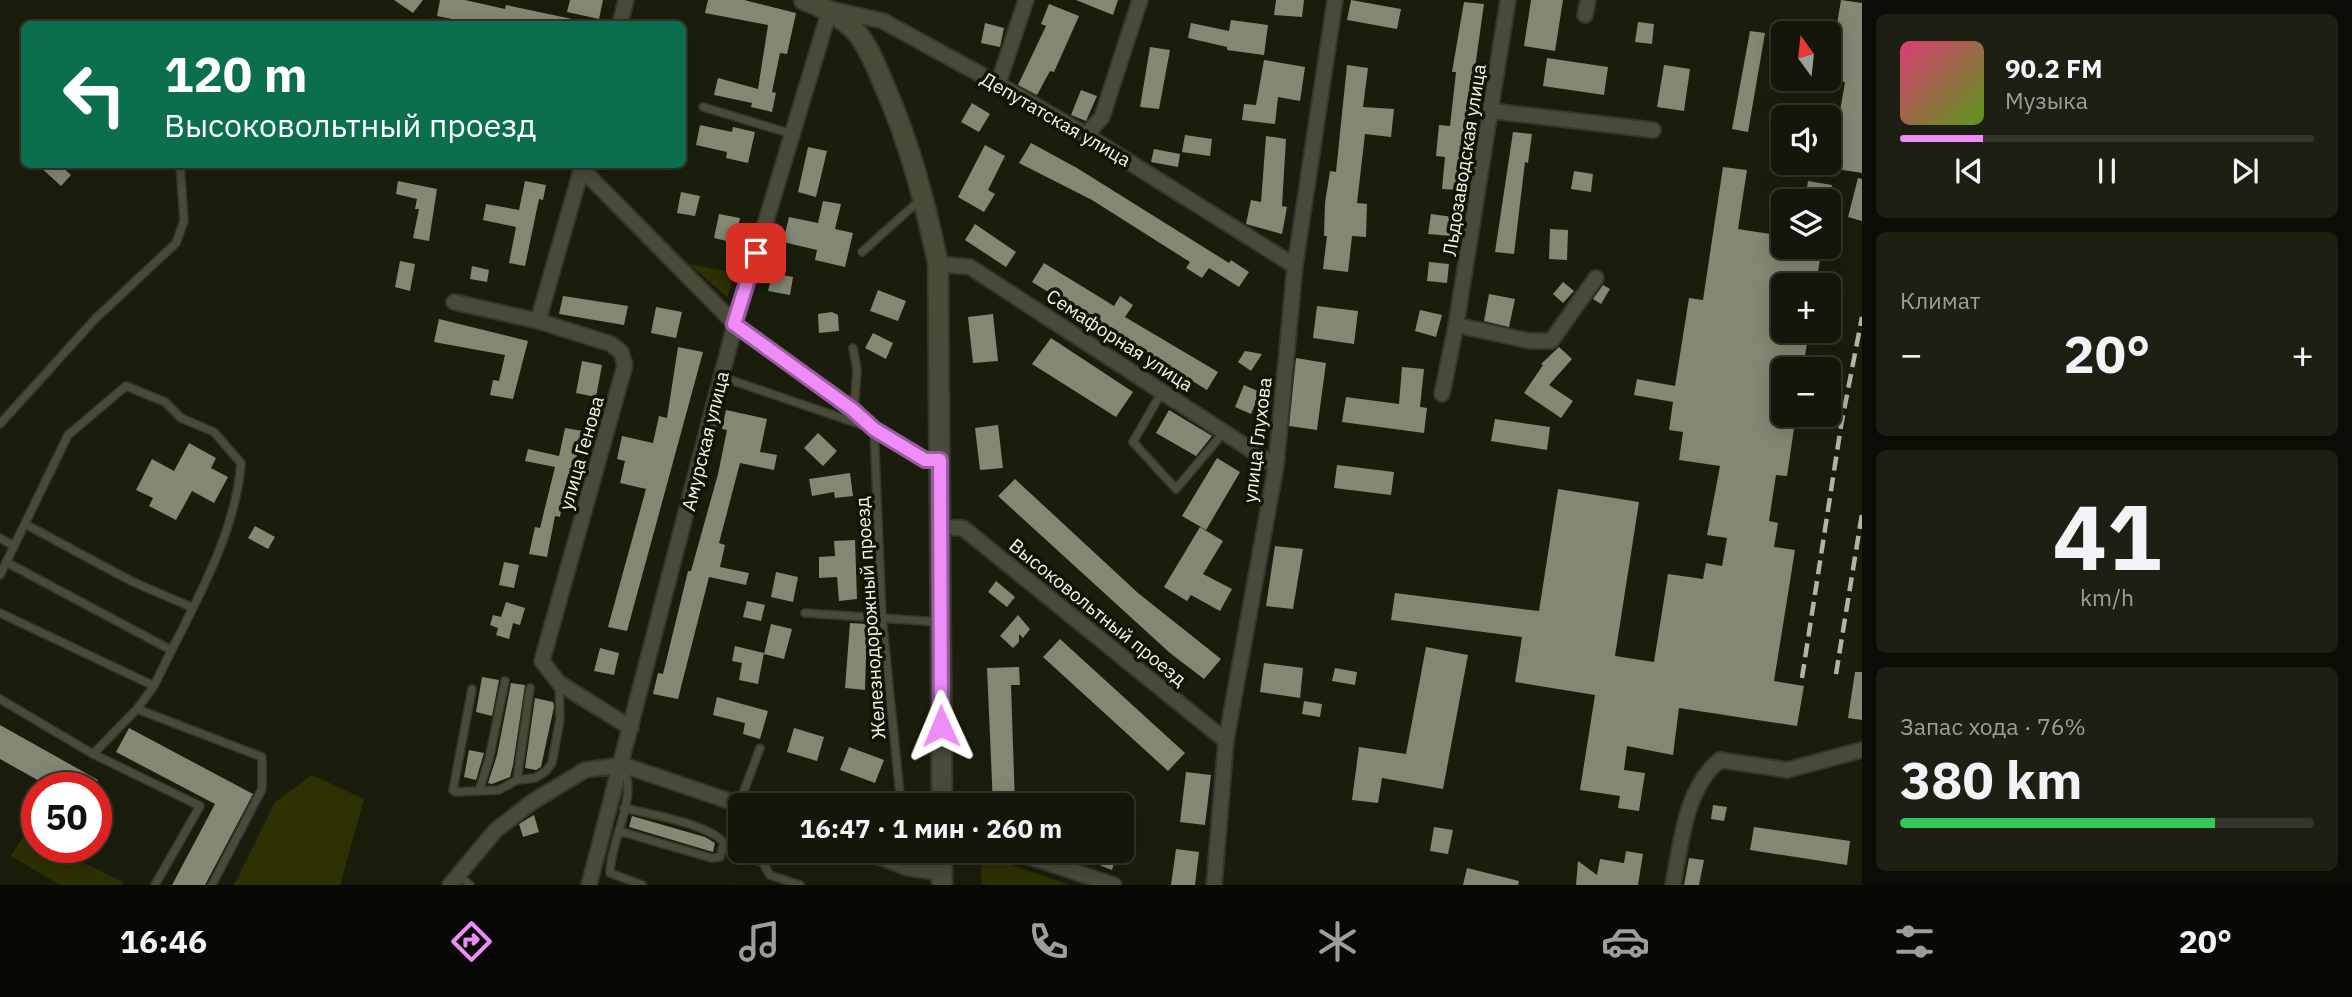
<!DOCTYPE html>
<html lang="ru">
<head>
<meta charset="utf-8">
<style>
  :root { --surface:#141609; --page:#1d1f12; --text:#f1f3f6; --muted:#9d9f9c; --line:#33352a; --accent:#ee8cf8 }
  body { margin:0; font-family:"IBM Plex Sans",sans-serif; background:var(--page); color:var(--text); height:100vh; display:flex; flex-direction:column; font-size:26px; white-space:nowrap }
  * { box-sizing:border-box; margin:0 }
  p { font-size:23px; color:var(--muted) }
  .icon { flex:none; width:38px; height:38px; fill:none; stroke:currentColor; stroke-width:2; stroke-linecap:round; stroke-linejoin:round }
  .map { position:relative; flex:1; overflow:hidden }
  .details { display:flex; flex-direction:column; gap:14px; padding:14px; background:#0b0c05; width:490px }
  .details>* { flex:none }
  .banner { position:absolute; left:21px; top:21px; width:665px; height:147px; border-radius:10px; box-shadow:0 4px 18px #0003,0 0 0 2px var(--line); background:#0b6e4f; color:#fff; overflow:hidden }
  .needle { width:46px; rotate:345deg }
  .fabs { position:absolute; left:1771px; top:21px; display:grid; gap:14px }
  .fabs a { display:grid; place-items:center; width:70px; height:70px; border-radius:10px; background:var(--surface); box-shadow:0 4px 18px #0003,0 0 0 2px var(--line); font-size:35px }
  .speed { position:absolute; left:21px; top:772px; display:flex; gap:14px; font-size:35px; font-weight:700; text-align:center }
  .speed>* { display:grid; place-content:center; width:91px; height:91px; border-radius:50%; background:var(--surface); box-shadow:0 4px 18px #0003,0 0 0 2px var(--line); line-height:1 }
  .speed .limit { border:10px solid #d22; background:#fff; color:#111 }
  .pin { position:absolute; display:grid; place-items:center; width:60px; height:60px; color:#fff; margin:-30px; border-radius:14px; box-shadow:0 4px 10px #0006 }
  .me { position:absolute; width:77px; margin:-38px; rotate:359deg; stroke-linejoin:round; filter:drop-shadow(0 0 5px #0008) }
  .turn { display:flex; align-items:center; gap:24px; height:147px; padding:0 28px; font-size:32px }
  .turn .icon { width:91px; height:91px; stroke-width:2.5 }
  .turn b { display:block; font-size:49px; line-height:60px }
  .big { font-size:52px; font-weight:800; line-height:1.1 }
  .details .card { flex:1; display:flex; flex-direction:column; justify-content:center; gap:10px; min-width:0; padding:0 24px; border-radius:10px; background:var(--page) }
  .details .dial { align-items:center; gap:0 }
  .dial b { font-size:91px; line-height:1 }
  .song { display:flex; align-items:center; gap:21px }
  .cover { width:84px; height:84px; border-radius:10px; background:linear-gradient(135deg,hsl(340 70% 55%),hsl(90 70% 35%)) }
  .played { height:7px; border-radius:4px; background:linear-gradient(90deg,var(--accent) 20%,var(--line) 20%) }
  .keys { display:flex; justify-content:space-around; direction:ltr }
  .heat { display:flex; justify-content:space-between; align-items:center; font-size:38px; direction:ltr }
  .charge { height:10px; border-radius:5px; background:linear-gradient(90deg,#34c759 76%,var(--line) 0) }
  .trip { position:absolute; left:728px; top:793px; width:406px; height:70px; border-radius:10px; background:var(--surface); box-shadow:0 4px 18px #0003,0 0 0 2px var(--line); font-weight:800; line-height:70px; text-align:center }
  .tabs { display:flex; height:112px; justify-content:space-around; align-items:center; background:#080904; color:var(--muted) }
  .tabs .icon { width:49px; height:49px }
  .tabs .current { color:var(--accent) }
  .tabs b { font-size:32px; color:var(--text) }
  main { display:flex; flex:1; min-height:0 }
  .map>svg:first-child { display:block }
  .green { fill:#2d3000 }
  .building { fill:#848772 }
  .lines { fill:none; stroke-linecap:round; stroke-linejoin:round }
  .lane-casing { stroke:#35372f; stroke-width:10 }
  .street-casing { stroke:#35372f; stroke-width:18 }
  .secondary-casing { stroke:#35372f; stroke-width:23 }
  .lane { stroke:#494b38; stroke-width:7 }
  .street { stroke:#494b38; stroke-width:14 }
  .secondary { stroke:#494b38; stroke-width:19 }
  .rail { stroke:#b2b4a7; stroke-width:4.5; stroke-dasharray:14 7; stroke-linecap:butt }
  .route-casing { stroke:#9b5ba1; stroke-width:18 }
  .route { stroke:#ee8cf8; stroke-width:12 }
  .labels { text-anchor:middle; dominant-baseline:central; stroke-width:7; stroke-linejoin:round; paint-order:stroke }
  .street-label { font-size:19px; fill:#f3f5ea; stroke:#121404 }
</style>
</head>
<body>
<main>
<div class="map">
<svg width="1862" height="885" viewBox="0 0 1862 885">
  <rect width="100%" height="100%" fill="#1b1d0c"/>
  <path class="green" d="M689,264L735,273L727,297Z
    M312,775L364,799L340,885H234L275,802Z
    M26,832L37,839V847H52L123,882L122,885H60L11,856Z
    M982,855L1070,885H981Z"/>
  <path class="building" d="M394,0H423L413,13Z
    M440,0H465L505,9L506,5L577,20L576,24H488L457,20L437,16Z
    M570,0H603L599,19L567,12Z
    M708,0H744L796,13L787,54L780,53L772,92L776,93L772,112L751,107L752,103L714,95L718,78L758,89L768,25L705,13Z
    M1076,0H1118L1113,15Z
    M1276,0H1304L1302,17L1274,15Z
    M1351,0L1401,9L1397,29L1347,20Z
    M1531,0H1563L1555,51L1524,46Z
    M1841,0L1862,3V173L1830,168L1845,82L1828,79Z
    M1464,2L1484,4L1472,89L1468,159H1464L1461,190L1442,189L1445,157L1436,156L1439,125L1450,126L1456,72H1452Z
    M1049,4L1079,16L1054,72L1050,71L1037,95L1018,85L1046,26L1041,24Z
    M1231,20L1268,25L1264,55L1227,50V47L1188,38L1191,23L1229,31Z
    M1638,22L1654,24L1652,44L1635,42Z
    M985,23L1004,28L1000,47L981,43Z
    M1750,31L1765,33L1748,132L1732,129Z
    M1150,47L1170,50L1159,109L1140,107Z
    M1547,58L1608,67L1604,95L1543,86Z
    M1264,60L1305,67L1300,101L1278,97L1275,124L1242,120L1244,104L1256,105Z
    M1347,65L1368,68L1363,107L1394,109L1391,137L1365,134L1357,203L1367,204L1366,237L1352,236L1348,272L1323,269L1327,236H1324L1325,203L1330,171L1336,172Z
    M1664,65L1690,69L1684,111L1657,107Z
    M1081,90L1097,96L1086,121L1071,115Z
    M972,103L990,114L979,132L961,122Z
    M700,125L732,132L733,127L755,132L748,163L726,158L727,152L696,145Z
    M1513,132L1532,134L1528,163L1525,162L1514,254L1495,252Z
    M1185,135L1212,139L1210,156L1182,152Z
    M1266,136L1286,139L1282,206L1287,207L1282,234L1246,224L1251,200L1261,202Z
    M1031,143L1077,168L1229,263L1231,260L1249,272L1239,287L1209,268L1202,278L1186,268L1190,262L1092,200L1019,163Z
    M985,145L1005,156L988,190L995,194L984,212L958,197Z
    M808,147L827,151L816,197L798,192Z
    M1154,149L1180,154L1178,167L1151,162Z
    M37,164H59L71,175L61,186Z
    M1723,167L1747,170L1738,229L1783,236V247H1822L1816,285H1783V331H1809L1803,369H1783V415H1796L1787,476L1776,475L1769,521L1778,523L1774,547L1795,550L1774,681L1804,686L1797,726L1679,708L1673,755L1627,746L1624,770L1645,773L1639,811L1618,808L1620,796L1580,790L1595,695L1515,682L1522,637L1391,620L1395,593L1539,611L1558,489L1639,502L1615,656L1654,662L1668,574L1703,579L1706,563L1722,566L1727,538L1707,535L1720,466L1679,460L1683,432L1669,430L1673,402L1634,395L1637,379L1675,386L1689,298L1703,300Z
    M1574,171L1593,174L1591,192L1571,189Z
    M1858,178L1862,179V221L1848,217Z
    M398,181L437,189L429,241L413,238L419,209H415L417,199L396,194Z
    M525,181L546,185L543,200L539,199L525,266L509,263L516,227L483,220L486,204L519,210Z
    M1808,181L1832,185L1829,201H1805Z
    M681,192L700,196L695,216L677,213Z
    M823,201L841,204L835,229L853,233L845,267L815,260L817,250L783,242L789,217L818,223Z
    M719,214L740,218L735,243L714,238Z
    M1431,214L1453,217L1451,236L1428,234Z
    M975,224L1016,252L1006,267L965,240Z
    M1550,229L1568,230L1567,260L1549,259Z
    M400,261L415,264L410,291L395,287Z
    M1429,262L1449,264L1447,283L1427,281Z
    M1044,263L1114,306L1120,296L1133,305L1125,317L1218,372L1207,390L1032,282Z
    M472,266L489,270L487,282L470,279Z
    M772,273L793,277L790,295L768,291Z
    M1563,282L1574,291L1563,303L1553,294Z
    M1603,285L1610,289L1601,304L1593,299Z
    M878,290L906,301L898,321L870,311Z
    M1489,294L1515,299L1509,327L1484,321Z
    M563,296L628,306L624,325L559,314Z
    M1317,306L1358,311L1354,344L1313,338Z
    M656,307L682,312L676,338L651,333Z
    M1420,310L1442,315L1436,337L1415,331Z
    M832,312L838,315L839,331L819,333L818,314Z
    M993,314L998,361L973,363L968,317Z
    M439,319L528,341L513,399L490,395L493,380L499,381L505,355L434,342Z
    M873,333L893,343L886,359L865,348Z
    M1051,338L1133,392L1116,417L1032,364Z
    M678,347L703,352L627,631L608,627L646,489L620,483L625,461L617,459L622,436L653,443L659,416L667,418Z
    M1559,347L1572,359L1549,385L1573,401L1561,418L1524,393L1543,365L1541,364Z
    M1245,351L1262,354L1251,371L1238,362Z
    M1296,358L1326,363L1317,430L1289,426Z
    M582,361L602,365L596,397L576,393Z
    M1402,367L1424,369L1420,407L1427,408L1424,433L1342,422L1346,397L1399,404Z
    M1244,385L1260,392L1251,414L1235,407Z
    M726,410L767,419L760,452L777,455L774,470L740,463L719,543L725,545L720,567L749,573L746,585L709,577L678,699L653,694L658,673L663,674L688,571H691L718,474L727,430L722,429Z
    M1169,410L1212,436L1196,456L1156,433Z
    M1495,419L1550,427L1547,450L1491,441Z
    M998,425L1003,468L980,470L975,428Z
    M565,428L583,431L571,479L567,478L560,517L555,516L547,557L529,554L535,527L540,528L555,467L525,461L528,449L559,456Z
    M818,433L837,451L823,466L804,448Z
    M189,443L216,458L211,468L228,477L214,503L192,491L176,520L149,506L153,498L136,490L152,459L174,471Z
    M1217,458L1240,472L1206,530L1182,516Z
    M1337,465L1394,472L1391,495L1334,488Z
    M850,473L853,496L835,498L834,492L812,496L809,479Z
    M1015,479L1138,593L1221,659L1204,679L1170,653L998,496Z
    M255,526L275,537L268,549L248,538Z
    M1200,527L1223,541L1203,574L1232,589L1220,611L1191,595L1187,601L1164,587Z
    M855,540L857,599L839,601L837,577L819,578V557L835,556L834,541Z
    M1275,546L1303,549L1293,609L1266,606Z
    M504,562L519,565L514,588L499,585Z
    M776,572L798,577L793,602L771,597Z
    M996,581L1015,597L1007,607L988,592Z
    M747,601L765,605L761,621L743,617Z
    M506,602L525,608L520,625L513,623L509,639L496,635L498,628L490,625L493,615L501,617Z
    M1018,615L1030,629L1023,638L1019,634V642L1013,648L1000,636Z
    M850,623L867,624L865,690L845,688Z
    M771,624L792,629L784,659L764,654Z
    M1060,639L1185,753L1168,771L1043,657Z
    M735,646L764,653L758,684L739,680L742,663L732,661Z
    M1426,647L1468,655L1443,789L1382,778L1378,803L1352,800L1359,747L1406,754Z
    M600,648L619,653L614,675L594,671Z
    M1264,663L1303,668L1300,698L1260,692Z
    M1019,667L1020,685H1011L1015,805H993L987,668Z
    M1335,668L1357,672L1355,685L1332,681Z
    M1855,672H1862V720L1848,718Z
    M482,677L499,680L492,716L476,712Z
    M511,683L525,685L513,765L510,777L492,784L488,783L497,755Z
    M717,697L768,711L760,739L743,734L745,723L713,715Z
    M535,698L553,702L554,707L541,767L536,770L525,768Z
    M1304,701L1322,704L1320,717L1302,714Z
    M0,725L98,780L93,788H52L0,759Z
    M129,728L253,794L205,885H172L215,804L116,752Z
    M794,728L824,737L817,761L787,752Z
    M849,747L884,760L875,783L840,770Z
    M469,750L484,753L476,780L464,777Z
    M1186,772L1211,775L1205,825L1180,822Z
    M1713,805L1727,807L1724,821L1711,819Z
    M534,815L539,832L523,837L519,824Z
    M632,816L705,837L715,843L713,852L629,827Z
    M1434,827L1453,830L1448,854L1430,851Z
    M1754,827L1850,841L1847,865L1750,850Z
    M1176,849L1199,852L1195,885H1171Z
    M1061,850H1118L1112,870Z
    M1626,851L1643,854L1638,885H1576L1578,861L1597,875L1600,859L1624,863Z
    M1689,858L1704,860L1699,885H1684Z
    M1467,868L1519,881L1518,885H1463Z"/>
  <g class="lines">
    <defs>
      <path id="lane" d="M703,107L792,134
        M862,252L921,199
        M853,348L857,370L854,410
        M722,377L874,429L882,617L901,805
        M1163,390L1133,442L1176,489L1224,432
        M0,424L95,319L176,243L184,221L180,164
        M25,524L131,581L191,607
        M0,538L14,546
        M6,562L171,650
        M0,575L68,435L126,386L165,402L181,418L214,432L241,463C235,541 187,616 154,686L0,613
        M805,613L940,622
        M472,689L453,790L456,792L499,790L517,780L535,778L546,771L552,763L560,719L559,684
        M0,699L93,754L200,806L155,885
        M137,709L154,686
        M93,754L137,709L262,757V789L212,885
        M623,766C639,798 610,840 610,873L642,885
        M517,780L530,688
        M479,791L489,759L505,681
        M739,804L760,748
        M624,808C646,813 712,825 724,843L722,849L763,863L770,875L800,885
        M619,831L711,858L720,857L722,849
        M906,850L908,867
        M458,875L470,885"/>
      <path id="street" d="M1585,15L1588,0
        M620,24L626,0
        M998,84L1026,0
        M1492,111L1653,130
        M1086,135L1102,117L1140,0
        M577,164L735,324L854,410L874,429L925,459L940,460
        M938,264L970,267L1276,466
        M454,302L538,321L611,344L621,352L625,365L542,661L559,683L631,728
        M538,321L583,164
        M1456,325L1530,341H1551L1596,278
        M1442,394L1456,325L1508,0
        M940,527L963,528L1226,741
        M862,850L908,868L942,873
        M1009,850L1114,885
        M450,885L496,830L532,802L585,770L623,765L741,805
        M589,885L735,324L830,9L883,21L998,84L1086,135L1295,266
        M1214,885L1226,741L1276,466L1295,266L1335,0
        M1673,885C1681,844 1685,788 1720,760L1787,770L1862,750"/>
      <path id="secondary" d="M804,0C825,8 841,16 857,33C869,47 877,69 884,85C910,144 925,202 938,264L942,805
        M942,850V885"/>
    </defs>
    <use href="#lane" class="lane-casing"/>
    <use href="#street" class="street-casing"/>
    <use href="#secondary" class="secondary-casing"/>
    <use href="#lane" class="lane"/>
    <use href="#street" class="street"/>
    <use href="#secondary" class="secondary"/>
    <path class="rail" d="M1836,674L1862,514
      M1802,678L1841,426L1862,317"/>
  </g>
  <g class="lines">
    <defs>
      <path id="route" d="M756,253L734,324L853,410L874,429L925,460H940L941,726"/>
    </defs>
    <use href="#route" class="route-casing"/>
    <use href="#route" class="route"/>
  </g>
  <g class="labels">
    <g class="street-label">
      <text transform="translate(1056 119) rotate(30)">Депутатская улица</text>
      <text transform="translate(1464 160) rotate(-81)">Льдозаводская улица</text>
      <text transform="translate(1120 340) rotate(33)">Семафорная улица</text>
      <text transform="translate(1257 440) rotate(-83)">улица Глухова</text>
      <text transform="translate(705 441) rotate(-76)">Амурская улица</text>
      <text transform="translate(581 453) rotate(-74)">улица Генова</text>
      <text transform="translate(1098 612) rotate(39)">Высоковольтный проезд</text>
      <text transform="translate(870 618) rotate(-94)">Железнодорожный проезд</text>
    </g>
  </g>
</svg>
<div class="fabs">
<a><svg class="needle" viewBox="-14 -14 28 28"><path d="M0-13l5 13h-10z" fill="#e53935"/><path d="M0 13l5-13h-10z" fill="#9d9f9c"/></svg></a>
<a><svg class="icon" aria-label="sound" viewBox="0 0 24 24"><path d="M4 9h4l5-4v14l-5-4H4zM17 9q2 3 0 6"/></svg></a>
<a><svg class="icon" aria-label="layers" viewBox="0 0 24 24"><path d="M12 4l9 5-9 5-9-5zM3 14l9 5 9-5"/></svg></a>
<a>+</a>
<a>−</a>
</div>
<div class="speed"><div class="limit">50</div></div>
<div class="pin" style="left:756px;top:253px;background:#d93025"><svg class="icon" aria-label="arrive" viewBox="0 0 24 24"><path d="M6 21V4h12l-3 4 3 4H6"/></svg></div>
<svg class="me" style="left:941px;top:726px" viewBox="-20 -20 40 40"><path d="M0-17L14 15 0 8-14 15z" fill="#ee8cf8" stroke="#fff" stroke-width="4"/></svg>
<div class="trip">16:47 · 1 мин · 260 m</div>
<div class="banner">
<div class="turn"><svg class="icon" aria-label="left" viewBox="0 0 24 24"><path d="M17 20v-9H6M10 6l-5 5 5 5"/></svg><div><b>120 m</b>Высоковольтный проезд</div></div>
</div>
</div>
<section class="details">
<div class="card">
<div class="song"><i class="cover"></i><div><b>90.2 FM</b><p>Музыка</p></div></div>
<div class="played"></div>
<div class="keys"><svg class="icon" aria-label="previous" viewBox="0 0 24 24"><path d="M18 5L8 12l10 7zM5 5v14"/></svg><svg class="icon" aria-label="pause" viewBox="0 0 24 24"><path d="M8 5v14M16 5v14"/></svg><svg class="icon" aria-label="next" viewBox="0 0 24 24"><path d="M6 5l10 7-10 7zM19 5v14"/></svg></div>
</div>
<div class="card"><p>Климат</p>
<div class="heat"><a>−</a><b class="big">20°</b><a>+</a></div>
</div>
<div class="card dial"><b>41</b><p>km/h</p></div>
<div class="card"><p>Запас хода · 76%</p><b class="big">380 km</b><div class="charge"></div></div>
</section>
</main>
<nav class="tabs">
<b>16:46</b>
<svg class="icon current" aria-label="directions" viewBox="0 0 24 24"><path d="M12 3l9 9-9 9-9-9zM9 14v-3h6M13 9l2 2-2 2"/></svg>
<svg class="icon" aria-label="music" viewBox="0 0 24 24"><path d="M9 18V5l10-2v13"/><circle cx="6" cy="18" r="3"/><circle cx="16" cy="16" r="3"/></svg>
<svg class="icon" aria-label="phone" viewBox="0 0 24 24"><path d="M5 4h4l2 5-3 2q2 4 5 5l2-3 5 2v4C11 20 4 13 5 4z"/></svg>
<svg class="icon" aria-label="climate" viewBox="0 0 24 24"><path d="M12 3v18M4 7l16 10M4 17L20 7"/></svg>
<svg class="icon" aria-label="car" viewBox="0 0 24 24"><path d="M5 17H2v-5l4-1 3-4h7l3 4 3 1v5h-3M9 17h6M6 11h13"/><circle cx="7" cy="17" r="2"/><circle cx="17" cy="17" r="2"/></svg>
<svg class="icon" aria-label="filters" viewBox="0 0 24 24"><path d="M4 7h16M4 17h16"/><circle cx="9" cy="7" r="2"/><circle cx="15" cy="17" r="2"/></svg>
<b>20°</b>
</nav>
</body>
</html>
